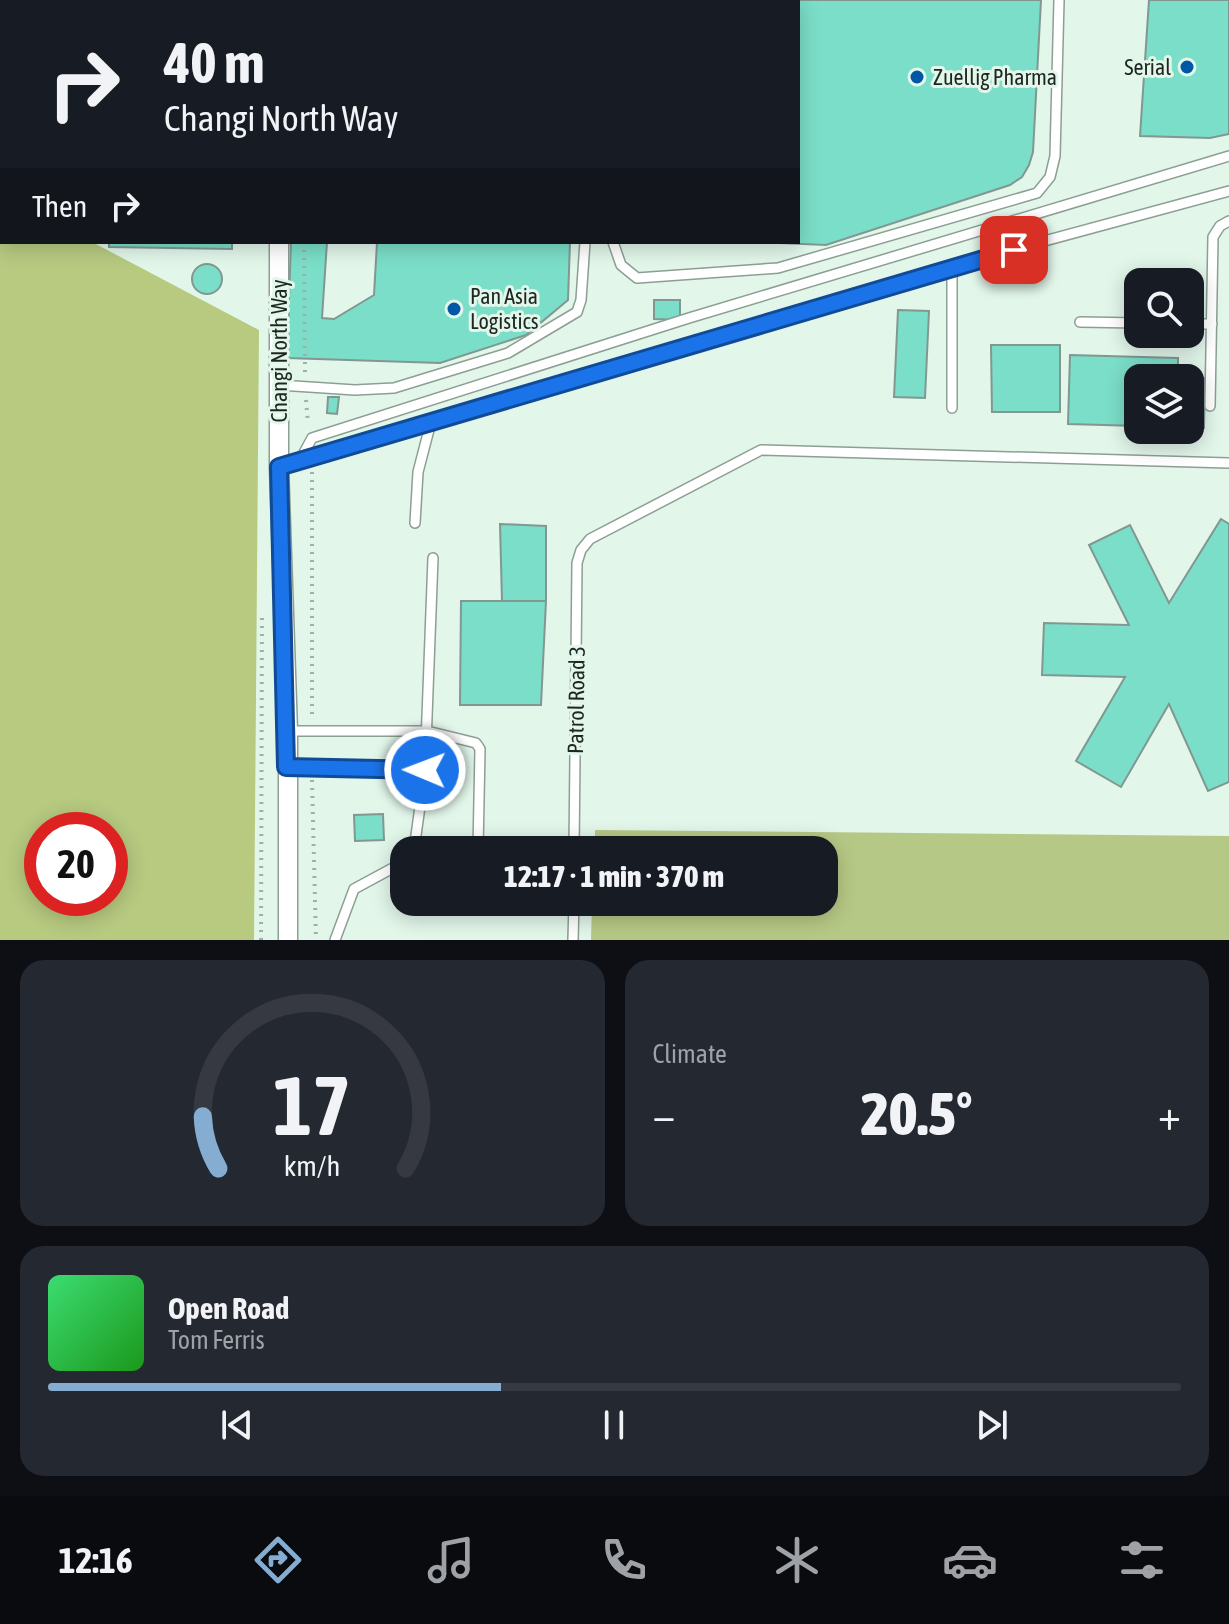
<!DOCTYPE html>
<html lang="en">
<head>
<meta charset="utf-8">
<style>
  :root { --surface:#171b24; --page:#242831; --text:#f1f3f6; --muted:#9ea1a6; --line:#363941; --accent:#85add2 }
  body { margin:0; font-family:"Asap Condensed",sans-serif; background:var(--page); color:var(--text); height:100vh; display:flex; flex-direction:column; font-size:30px; white-space:nowrap }
  * { box-sizing:border-box; margin:0 }
  p { font-size:26px; color:var(--muted) }
  .icon { flex:none; width:44px; height:44px; fill:none; stroke:currentColor; stroke-width:2; stroke-linecap:round; stroke-linejoin:round }
  .map { position:relative; height:940px; overflow:hidden }
  .details { display:flex; flex-direction:column; gap:20px; padding:20px; background:#0d0f14; flex:1 }
  .details>* { flex:none }
  .banner { position:absolute; left:0px; top:0px; width:800px; height:244px; box-shadow:0 4px 20px #0003; background:#171b24; color:var(--text); overflow:hidden }
  .tools { position:absolute; left:1124px; top:268px; display:grid; gap:16px }
  .tools a { display:grid; place-items:center; width:80px; height:80px; border-radius:16px; background:var(--surface); box-shadow:0 4px 20px #0003; font-size:40px }
  .speed { position:absolute; left:24px; top:812px; display:flex; gap:16px; font-size:40px; font-weight:700; text-align:center }
  .speed>* { display:grid; place-content:center; width:104px; height:104px; border-radius:50%; background:var(--surface); box-shadow:0 4px 20px #0003; line-height:1 }
  .speed .limit { border:12px solid #d22; background:#fff; color:#111 }
  .pin { position:absolute; display:grid; place-items:center; width:68px; height:68px; color:#fff; margin:-34px; border-radius:16px; box-shadow:0 4px 12px #0006 }
  .me { position:absolute; width:88px; margin:-44px; rotate:271deg; stroke-linejoin:round; filter:drop-shadow(0 0 6px #0008) }
  .turn { display:flex; align-items:center; gap:28px; height:168px; padding:0 32px; font-size:36px }
  .turn .icon { width:104px; height:104px; stroke-width:2.5 }
  .turn b { display:block; font-size:56px; line-height:68px }
  .then { display:flex; align-items:center; height:76px; padding:0 32px; background:#0003; gap:16px; font-size:30px }
  .big { font-size:60px; font-weight:800; line-height:1.1 }
  .details .widget { flex:1; display:flex; flex-direction:column; justify-content:center; gap:12px; min-width:0; padding:0 28px; border-radius:24px; background:var(--page) }
  .details .dial { align-items:center; gap:0 }
  .dial svg { height:208px; overflow:visible; fill:none; stroke:var(--line); stroke-width:7; stroke-linecap:round; text-anchor:middle }
  .dial text { fill:var(--text); stroke:none }
  .song { display:flex; align-items:center; gap:24px }
  .cover { width:96px; height:96px; border-radius:12px; background:linear-gradient(135deg,hsl(140 70% 55%),hsl(120 70% 35%)) }
  .played { height:8px; border-radius:4px; background:linear-gradient(90deg,var(--accent) 40%,var(--line) 40%) }
  .keys { display:flex; justify-content:space-around; direction:ltr }
  .heat { display:flex; justify-content:space-between; align-items:center; font-size:44px; direction:ltr }
  .details .tiles { flex:1; display:grid; gap:20px; grid-template-columns:1fr 1fr }
  .widget:last-child { grid-column:span 2 }
  .trip { position:absolute; left:390px; top:836px; width:448px; height:80px; border-radius:24px; background:var(--surface); box-shadow:0 4px 20px #0003; font-weight:800; line-height:80px; text-align:center }
  .menu { display:flex; height:128px; justify-content:space-around; align-items:center; background:#090b0e; color:var(--muted) }
  .menu .icon { width:56px; height:56px }
  .menu .current { color:var(--accent) }
  .menu b { font-size:36px; color:var(--text) }
  .map>svg:first-child { display:block }
  .green { fill:#b6c885 }
  .forest { fill:#b7ca80; fill-rule:evenodd }
  .building { fill:#7bdec8; stroke:#819892; stroke-width:2 }
  .lines { fill:none; stroke-linecap:round; stroke-linejoin:round }
  .service-casing { stroke:#8d9f94; stroke-width:12 }
  .minor-casing { stroke:#8d9f94; stroke-width:21 }
  .path { stroke:#a0b0a7; stroke-width:4; stroke-dasharray:2 6; stroke-linecap:butt }
  .service { stroke:#fff; stroke-width:9 }
  .minor { stroke:#fff; stroke-width:18 }
  .route-casing { stroke:#114b97; stroke-width:20 }
  .route { stroke:#1a73e8; stroke-width:14 }
  .poi-dot { fill:#0057a5; stroke:#e2f6ea; stroke-width:3 }
  .labels { text-anchor:middle; dominant-baseline:central; stroke-width:6; stroke-linejoin:round; paint-order:stroke }
  .poi-label { font-size:22px; fill:#1e2621; stroke:#e2f6ea; text-anchor:start }
  .street-label { font-size:22px; fill:#1e2621; stroke:#e2f6ea }
</style>
</head>
<body>
<div class="map">
<svg width="1229" height="940" viewBox="0 0 1229 940">
  <rect width="100%" height="100%" fill="#e2f6ea"/>
  <path class="green" d="M595,830L1229,836V940H591L592,902H824V850H595Z"/>
  <path class="forest" d="M0,194L2,242H92L259,330L254,940H0ZM42,830H110V898H42Z"/>
  <path class="building" d="M394,0H606L394,2Z
    M638,0H1041L1033,152L1029,165L1022,177L1010,185L826,245L758,242H798V2Z
    M1149,0H1229V134L1210,138L1140,136Z
    M0,41H2V103H0Z
    M0,123H2V156H0Z
    M109,242H232V249L109,247Z
    M291,242H327L322,318L334,319L374,295L377,242H570L568,300L526,335L440,363L287,358Z
    M192 279a15 15 0 1 1 30 0a15 15 0 1 1-30 0Z
    M654,300H680V320L654,319Z
    M898,310L929,311L925,398L894,397Z
    M991,345H1060V412H992Z
    M1070,355L1178,358V378H1188H1138V426L1068,424Z
    M1190,378H1205L1204,428L1190,427Z
    M328,397H339L337,414L327,413Z
    M1221,519L1229,524V782L1208,791L1169,704L1121,787L1076,761L1125,677L1042,675L1044,623L1129,625L1089,545L1130,525L1169,603Z
    M500,524L546,526V601H502Z
    M461,601H546L541,705H460Z
    M383,814L384,840L355,841L354,815Z"/>
  <g class="lines">
    <defs>
      <path id="service" d="M625,2V0
        M613,242L621,265L637,278L778,268L1037,193L1050,177L1055,156L1059,0
        M952,266V408
        M1080,322L1138,323
        M1190,324H1212
        M279,385L355,390L394,388L508,353L577,312L581,300L585,242
        M1210,406L1213,237L1220,226L1229,221
        M299,462L312,438L689,318L1229,156
        M279,467L952,266L1229,191
        M415,523L418,472L431,422
        M288,731H427L476,743L480,749L478,850
        M288,767L425,770
        M414,850L425,770L433,558
        M574,850L577,563L581,550L590,539L761,450L1229,463
        M413,902H435
        M335,940L354,889L404,862
        M573,940L574,902"/>
      <path id="minor" d="M283,2L284,0
        M279,242V467L288,731V940"/>
    </defs>
    <use href="#service" class="service-casing"/>
    <use href="#minor" class="minor-casing"/>
    <path class="path" d="M254,2V0
      M313,2L314,0
      M304,242L305,372
      M306,400L308,423
      M312,472V719
      M312,780L316,940
      M261,940L262,612"/>
    <use href="#service" class="service"/>
    <use href="#minor" class="minor"/>
  </g>
  <g class="lines">
    <defs>
      <path id="route" d="M425,770L286,767L279,467L1014,250"/>
    </defs>
    <use href="#route" class="route-casing"/>
    <use href="#route" class="route"/>
  </g>
  <g class="poi-dot">
    <circle cx="1187" cy="67" r="8"/>
    <circle cx="917" cy="77" r="8"/>
    <circle cx="454" cy="309" r="8"/>
  </g>
  <g class="labels">
    <g class="poi-label">
      <text x="1171" y="67" text-anchor="end">Serial</text>
      <text x="933" y="77">Zuellig Pharma</text>
      <text x="470" y="296">Pan Asia<tspan x="470" dy="25">Logistics</tspan></text>
    </g>
    <g class="street-label">
      <text transform="translate(279 351) rotate(-90)">Changi North Way</text>
      <text transform="translate(576 700) rotate(-89)">Patrol Road 3</text>
    </g>
  </g>
</svg>
<div class="tools">
<a><svg class="icon" aria-label="search" viewBox="0 0 24 24"><circle cx="10" cy="10" r="6"/><path d="M15 15l6 6"/></svg></a>
<a><svg class="icon" aria-label="layers" viewBox="0 0 24 24"><path d="M12 4l9 5-9 5-9-5zM3 14l9 5 9-5"/></svg></a>
</div>
<div class="speed"><div class="limit">20</div></div>
<div class="pin" style="left:1014px;top:250px;background:#d93025"><svg class="icon" aria-label="arrive" viewBox="0 0 24 24"><path d="M6 21V4h12l-3 4 3 4H6"/></svg></div>
<svg class="me" style="left:425px;top:770px" viewBox="-20 -20 40 40"><circle r="17" fill="#1a73e8" stroke="#fff" stroke-width="3"/><path d="M0-11L8 9 0 5-8 9z" fill="#fff"/></svg>
<div class="trip">12:17 · 1 min · 370 m</div>
<div class="banner">
<div class="turn"><svg class="icon" aria-label="right" viewBox="0 0 24 24"><path d="M7 20v-9h11M14 6l5 5-5 5"/></svg><div><b>40 m</b>Changi North Way</div></div>
<div class="then">Then<svg class="icon" aria-label="right" viewBox="0 0 24 24"><path d="M7 20v-9h11M14 6l5 5-5 5"/></svg></div>
</div>
</div>
<section class="details">
<div class="tiles">
<div class="widget dial"><svg viewBox="0 0 100 80">
<path d="M14 69A42 42 0 1 1 86 69"/>
<path d="M14 69A42 42 0 0 1 8 49" stroke="#85add2"/>
<text x="50" y="56" font-size="32" font-weight="700">17</text>
<text x="50" y="72" font-size="11">km/h</text>
</svg></div>
<div class="widget"><p>Climate</p>
<div class="heat"><a>−</a><b class="big">20.5°</b><a>+</a></div>
</div>
<div class="widget">
<div class="song"><i class="cover"></i><div><b>Open Road</b><p>Tom Ferris</p></div></div>
<div class="played"></div>
<div class="keys"><svg class="icon" aria-label="previous" viewBox="0 0 24 24"><path d="M18 5L8 12l10 7zM5 5v14"/></svg><svg class="icon" aria-label="pause" viewBox="0 0 24 24"><path d="M8 5v14M16 5v14"/></svg><svg class="icon" aria-label="next" viewBox="0 0 24 24"><path d="M6 5l10 7-10 7zM19 5v14"/></svg></div>
</div>
</div>
</section>
<nav class="menu">
<b>12:16</b>
<svg class="icon current" aria-label="directions" viewBox="0 0 24 24"><path d="M12 3l9 9-9 9-9-9zM9 14v-3h6M13 9l2 2-2 2"/></svg>
<svg class="icon" aria-label="music" viewBox="0 0 24 24"><path d="M9 18V5l10-2v13"/><circle cx="6" cy="18" r="3"/><circle cx="16" cy="16" r="3"/></svg>
<svg class="icon" aria-label="phone" viewBox="0 0 24 24"><path d="M5 4h4l2 5-3 2q2 4 5 5l2-3 5 2v4C11 20 4 13 5 4z"/></svg>
<svg class="icon" aria-label="climate" viewBox="0 0 24 24"><path d="M12 3v18M4 7l16 10M4 17L20 7"/></svg>
<svg class="icon" aria-label="car" viewBox="0 0 24 24"><path d="M5 17H2v-5l4-1 3-4h7l3 4 3 1v5h-3M9 17h6M6 11h13"/><circle cx="7" cy="17" r="2"/><circle cx="17" cy="17" r="2"/></svg>
<svg class="icon" aria-label="filters" viewBox="0 0 24 24"><path d="M4 7h16M4 17h16"/><circle cx="9" cy="7" r="2"/><circle cx="15" cy="17" r="2"/></svg>
</nav>
</body>
</html>
